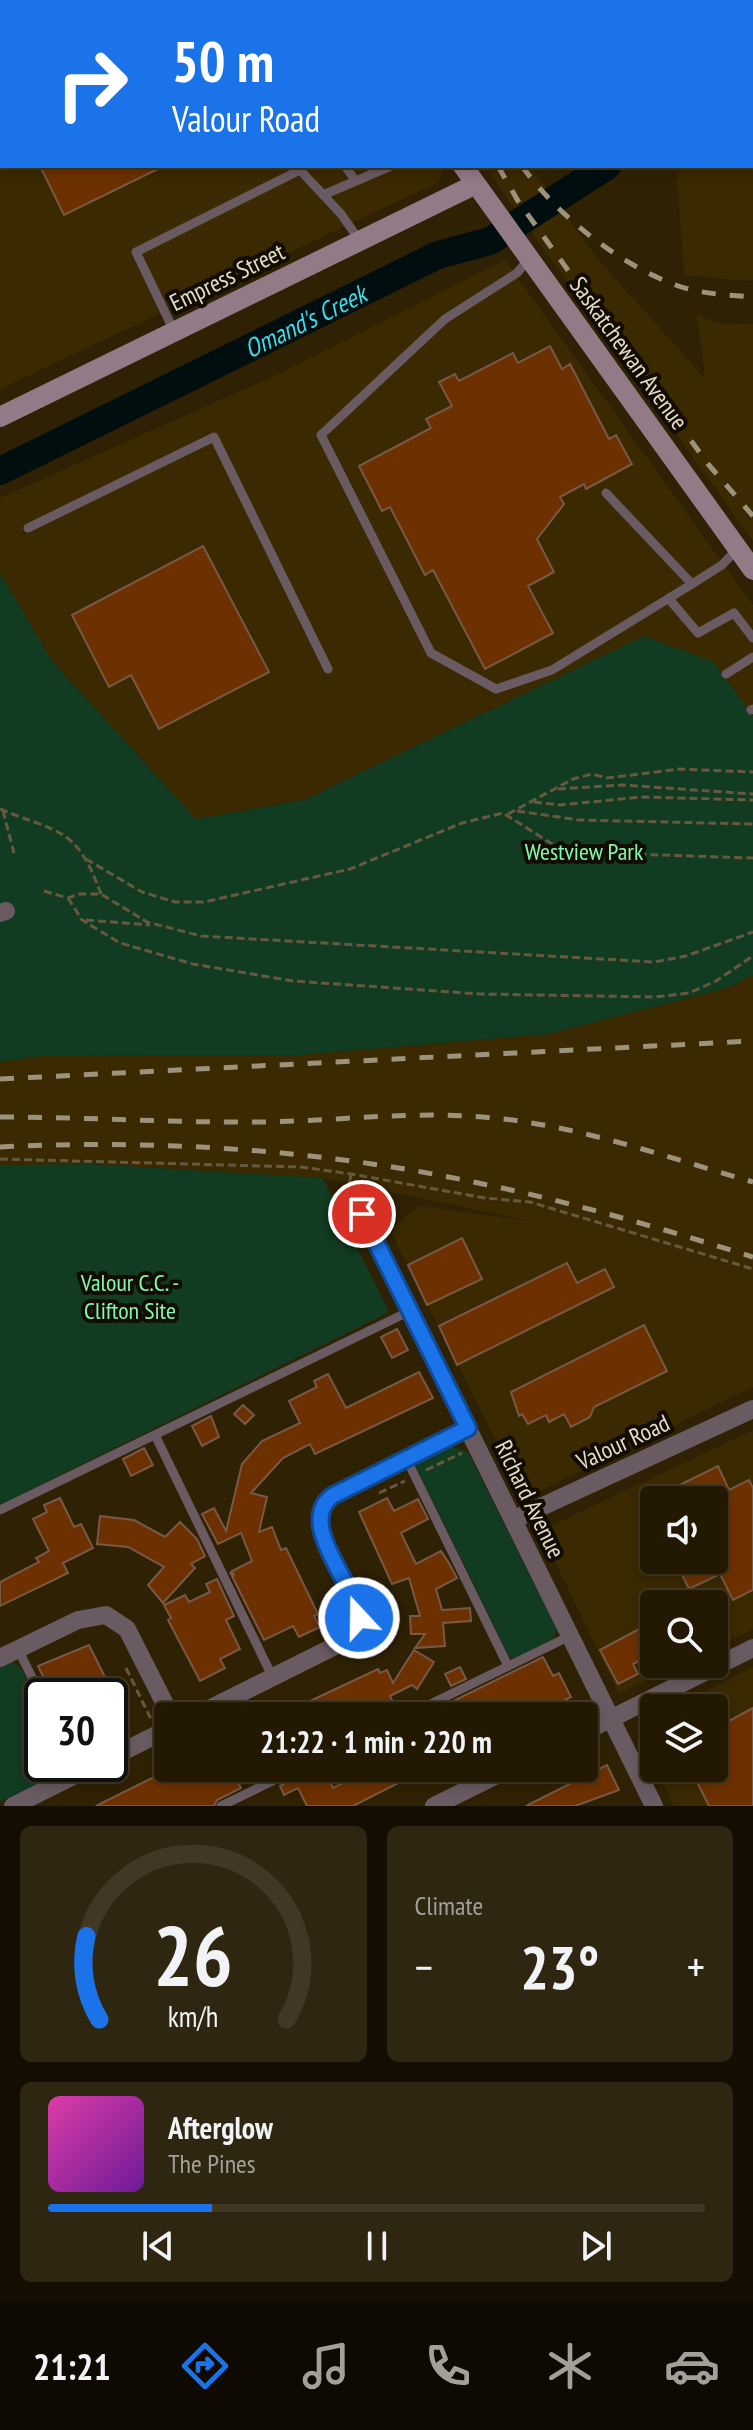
<!DOCTYPE html>
<html lang="en">
<head>
<meta charset="utf-8">
<style>
  :root { --surface:#231902; --page:#2f2611; --text:#f1f3f6; --muted:#a3a099; --line:#403824; --accent:#1a73e8 }
  body { margin:0; font-family:"PT Sans Narrow",sans-serif; background:var(--page); color:var(--text); height:100vh; display:flex; flex-direction:column; font-size:30px; white-space:nowrap }
  * { box-sizing:border-box; margin:0 }
  p { font-size:26px; color:var(--muted) }
  .icon { flex:none; width:44px; height:44px; fill:none; stroke:currentColor; stroke-width:2; stroke-linecap:round; stroke-linejoin:round }
  .map { position:relative; height:1806px; overflow:hidden }
  .sheet { display:flex; flex-direction:column; gap:20px; padding:20px; background:#130e01; flex:1 }
  .sheet>* { flex:none }
  .hud { position:absolute; left:0px; top:0px; width:754px; height:168px; box-shadow:0 4px 12px #0003,0 0 0 2px var(--line); background:#1a73e8; color:#fff; overflow:hidden }
  .controls { position:absolute; left:640px; top:1486px; display:grid; gap:16px }
  .controls a { display:grid; place-items:center; width:88px; height:88px; border-radius:8px; background:var(--surface); box-shadow:0 4px 12px #0003,0 0 0 2px var(--line); font-size:40px }
  .speed { position:absolute; left:24px; top:1678px; display:flex; gap:16px; font-size:40px; font-weight:700; text-align:center }
  .speed>* { display:grid; place-content:center; width:104px; height:104px; border-radius:50%; background:var(--surface); box-shadow:0 4px 12px #0003,0 0 0 2px var(--line); line-height:1 }
  .speed .limit { border:4px solid #111; border-radius:12px; background:#fff; color:#111 }
  .pin { position:absolute; display:grid; place-items:center; width:68px; height:68px; color:#fff; margin:-34px; border:4px solid #fff; border-radius:50%; box-shadow:0 2px 8px #0007 }
  .me { position:absolute; width:88px; margin:-44px; rotate:339deg; stroke-linejoin:round; filter:drop-shadow(0 0 6px #0008) }
  .turn { display:flex; align-items:center; gap:28px; height:168px; padding:0 40px; font-size:36px }
  .turn .icon { width:104px; height:104px; stroke-width:2.5 }
  .turn b { display:block; font-size:56px; line-height:68px }
  .big { font-size:60px; font-weight:600; line-height:1.1 }
  .sheet .widget { flex:1; display:flex; flex-direction:column; justify-content:center; gap:12px; min-width:0; padding:0 28px; border-radius:12px; background:var(--page) }
  .sheet .dial { align-items:center; gap:0 }
  .dial svg { height:208px; overflow:visible; fill:none; stroke:var(--line); stroke-width:7; stroke-linecap:round; text-anchor:middle }
  .dial text { fill:var(--text); stroke:none }
  .song { display:flex; align-items:center; gap:24px }
  .cover { width:96px; height:96px; border-radius:12px; background:linear-gradient(135deg,hsl(320 70% 55%),hsl(280 70% 35%)) }
  .played { height:8px; border-radius:4px; background:linear-gradient(90deg,var(--accent) 25%,var(--line) 25%) }
  .keys { display:flex; justify-content:space-around; direction:ltr }
  .heat { display:flex; justify-content:space-between; align-items:center; font-size:44px; direction:ltr }
  .sheet .tiles { flex:1; display:grid; gap:20px; grid-template-columns:1fr 1fr }
  .widget:last-child { grid-column:span 2 }
  .trip { position:absolute; left:154px; top:1702px; width:444px; height:80px; border-radius:8px; background:var(--surface); box-shadow:0 4px 12px #0003,0 0 0 2px var(--line); font-weight:600; line-height:80px; text-align:center }
  .tab-bar { display:flex; height:128px; justify-content:space-around; align-items:center; background:#0e0a01; color:var(--muted) }
  .tab-bar .icon { width:56px; height:56px }
  .tab-bar .active { color:var(--accent) }
  .tab-bar b { font-size:36px; color:var(--text) }
  .map>svg:first-child { display:block }
  .built { fill:#3a2901; fill-rule:evenodd }
  .green { fill:#123c22 }
  .lines { fill:none; stroke-linecap:round; stroke-linejoin:round }
  .river { stroke:#000e0f; stroke-width:28 }
  .building { fill:#6d3101; stroke:#785847; stroke-width:2 }
  .path { stroke:#66593f; stroke-width:3; stroke-dasharray:8 4; stroke-linecap:butt }
  .lane { stroke:#6a5b63; stroke-width:9 }
  .street { stroke:#6a5b63; stroke-width:18 }
  .secondary { stroke:#927b87; stroke-width:20 }
  .rail { stroke:#9d927c; stroke-width:5; stroke-dasharray:14 14; stroke-linecap:butt }
  .route-casing { stroke:#114b97; stroke-width:20 }
  .route { stroke:#1a73e8; stroke-width:14 }
  .labels { text-anchor:middle; dominant-baseline:central; stroke-width:8; stroke-linejoin:round; paint-order:stroke }
  .street-label { font-size:24px; fill:#e5dccb; stroke:#120c02 }
  .park-label { font-size:24px; fill:#80faab; stroke:#120c02 }
  .water-label { font-size:26px; font-style:italic; fill:#3fdbe6; stroke:#120c02 }
</style>
</head>
<body>
<div class="map">
<svg width="753" height="1806" viewBox="0 0 753 1806">
  <rect width="100%" height="100%" fill="#2f2103"/>
  <path class="built" d="M0,0L327,2H2V166H443L439,182L0,389Z
    M676,0H753V280L748,281L684,275L676,166H752V2Z
    M484,166H531L596,257L705,378L697,315L718,323L753,324V541Z
    M505,260L753,605V716L714,662L644,636L304,800L196,819L52,661L0,573V498L274,376Z
    M753,975V1387L525,1498L389,1229L420,1206L530,1221L323,1178L91,1164L0,1165V1062L41,1056L300,1055L549,1034L730,987Z
    M753,1430V1629L714,1648V1604H654V1664H680L619,1694L540,1531ZM654,1500H714V1560H654Z
    M753,1667V1806H674L655,1768H714V1708H671Z
    M654,1716V1765L635,1726Z"/>
  <path class="green" d="M0,573L52,661L196,819L304,800L644,636L714,662L753,716V975L730,987L549,1034L300,1055L41,1056L0,1062Z
    M91,1164L323,1178L389,1312L0,1505V1165Z
    M451,1446L468,1452L557,1630L553,1639L514,1658H510L416,1467L418,1462Z
    M11,1661L21,1668L42,1711V1764H66L60,1773L0,1802V1666Z"/>
  <g class="lines">
    <g class="river">
      <path d="M646,0V2"/>
      <path id="s1" d="M0,471L438,255L490,241L607,166"/>
    </g>
  </g>
  <path class="building" d="M40,166H164L64,215Z
    M550,346L562,369L570,364L609,439L616,435L632,464L586,489L584,484L560,497L564,504L537,539L554,572L528,586L553,633L485,669L433,570L425,575L390,507L382,511L359,466L431,428L426,419L452,406L439,382L455,374L459,381L513,353L518,363Z
    M203,546L269,672L159,729L131,675L109,687L72,615Z
    M462,1238L482,1279L427,1305L408,1265Z
    M567,1263L577,1283L605,1269L614,1287L457,1365L439,1326Z
    M644,1325L667,1371L594,1407L590,1417L571,1427L564,1414L549,1422L546,1415L528,1424L522,1414L519,1416L511,1392Z
    M397,1329L408,1350L392,1358L381,1337Z
    M419,1372L433,1398L315,1454L310,1444L283,1458L251,1493L267,1497L259,1532L272,1527L281,1550L286,1548L318,1614L314,1616L320,1627L299,1637L293,1626L264,1640L230,1572L234,1576L232,1571L252,1561L241,1533L218,1544L202,1514L214,1508L226,1531L242,1464L262,1441L300,1423L289,1401L317,1387L314,1381L328,1374L346,1408Z
    M243,1405L254,1415L245,1424L234,1414Z
    M211,1416L219,1437L202,1446L192,1426Z
    M144,1448L153,1465L131,1476L123,1459Z
    M718,1466L729,1490L749,1480L753,1488V1590L733,1600L720,1574L689,1589L675,1560H714V1500H649Z
    M60,1498L74,1527L81,1524L93,1548L63,1563L68,1573L0,1606V1582L39,1562L36,1558L49,1551L33,1519L47,1512L44,1505Z
    M387,1498L394,1511L418,1499L428,1519L401,1533L416,1564L441,1551L449,1563L457,1578L436,1589L442,1610L470,1608L471,1621L443,1623L445,1646L415,1648L425,1634H411L410,1616H420L409,1578L392,1584L359,1512Z
    M100,1516L134,1520L165,1537L180,1522L197,1539L205,1556L191,1564L195,1568L163,1603L148,1585L164,1567L128,1547L97,1544Z
    M217,1579L234,1616L226,1620L240,1649L220,1659L225,1668L200,1681L168,1620L171,1618L164,1605L185,1595L189,1602L210,1592L206,1584Z
    M654,1621V1653L633,1664L638,1674L618,1684L600,1650Z
    M89,1645L125,1717L110,1724V1696H53L38,1666Z
    M414,1650L434,1662L417,1689L412,1685L390,1696L398,1712L390,1716H294L313,1706L310,1701L378,1669L380,1673L387,1670L393,1683Z
    M543,1657L553,1676L559,1673L571,1697L533,1716H423Z
    M460,1667L466,1679L451,1686L445,1674Z
    M753,1708V1806H709L690,1768H714V1729Z
    M607,1765L619,1790L575,1806H526Z
    M187,1768H231L241,1788L217,1800L214,1806H96L160,1774L161,1777L172,1772L174,1775Z
    M306,1768H324L333,1788L367,1771L365,1768H428L353,1806H307L298,1788L284,1795L280,1786L303,1774Z"/>
  <g class="lines">
    <path class="path" d="M558,789L622,785L753,794
      M534,802L560,805L641,797L753,800
      M0,809C60,834 76,826 101,894
      M3,811L14,853
      M517,811L579,820L753,824
      M508,814L573,779L592,774L607,778L679,769L753,772
      M86,859L142,892L175,902H204L350,869L462,823L503,813L565,852L753,858
      M44,891L68,898L79,894H101L147,922L201,936L654,962L686,956L753,932
      M68,898L82,920L120,943L193,964L293,981L480,994L655,997L689,993L716,981L753,956
      M86,920L150,925
      M0,1159L301,1167L351,1174L485,1198L530,1202L753,1269
      M351,1174L349,1187L355,1200
      M426,1470L462,1453
      M379,1493L405,1481
      M126,1668L151,1719"/>
    <path class="lane" d="M295,0L296,2
      M345,166L355,180
      M323,195L391,166
      M529,259L517,273L445,319L321,435L431,653L496,689L552,670L692,584
      M174,331L136,252L300,170L341,214L360,241
      M606,493L692,584L722,565L738,548
      M28,528L214,437L328,669
      M669,599L698,633L734,613L753,638
      M726,674L753,657
      M751,710L753,709
      M155,1435L273,1678
      M406,1458L508,1666
      M0,1510L410,1311
      M18,1649L42,1698
      M406,1716L570,1636
      M221,1806L299,1768"/>
    <path class="street" d="M0,913L6,911
      M362,1214L654,1806
      M513,1520L753,1409
      M0,1658L78,1620L106,1615L127,1629L171,1716
      M195,1716L347,1640L356,1628L359,1615C352,1582 296,1523 332,1496L468,1428
      M584,1732L753,1648
      M110,1758L168,1729
      M13,1806L97,1764
      M434,1806L511,1768"/>
    <path class="secondary" d="M342,0L343,2
      M463,166L753,570
      M0,417L476,184"/>
    <path class="rail" d="M370,0L372,2
      M400,0L401,2
      M498,166L518,201L708,464L753,516
      M522,166C557,215 616,262 673,284C698,294 727,295 753,297
      M0,1079L753,1041
      M0,1117C87,1117 174,1123 262,1122C339,1121 416,1110 493,1118C581,1126 669,1158 753,1182
      M0,1147C161,1139 326,1150 483,1184C575,1203 664,1229 753,1257"/>
  </g>
  <g class="lines">
    <defs>
      <path id="route" d="M359,1618C355,1583 296,1524 332,1496L468,1428L362,1214"/>
    </defs>
    <use href="#route" class="route-casing"/>
    <use href="#route" class="route"/>
  </g>
  <g class="labels">
    <g class="street-label">
      <text transform="translate(227 277) rotate(-26)">Empress Street</text>
      <text transform="translate(629 353) rotate(54)">Saskatchewan Avenue</text>
      <text transform="translate(623 1442) rotate(-25)">Valour Road</text>
      <text transform="translate(530 1499) rotate(64)">Richard Avenue</text>
    </g>
    <g class="park-label">
      <text x="584" y="851">Westview Park</text>
      <text x="130" y="1282">Valour C.C. -<tspan x="130" dy="28">Clifton Site</tspan></text>
    </g>
    <g class="water-label">
      <text stroke="none"><textPath href="#s1" startOffset="340">Omand's Creek</textPath></text>
    </g>
  </g>
</svg>
<div class="controls">
<a><svg class="icon" aria-label="sound" viewBox="0 0 24 24"><path d="M4 9h4l5-4v14l-5-4H4zM17 9q2 3 0 6"/></svg></a>
<a><svg class="icon" aria-label="search" viewBox="0 0 24 24"><circle cx="10" cy="10" r="6"/><path d="M15 15l6 6"/></svg></a>
<a><svg class="icon" aria-label="layers" viewBox="0 0 24 24"><path d="M12 4l9 5-9 5-9-5zM3 14l9 5 9-5"/></svg></a>
</div>
<div class="speed"><div class="limit">30</div></div>
<div class="pin" style="left:362px;top:1214px;background:#d93025"><svg class="icon" aria-label="arrive" viewBox="0 0 24 24"><path d="M6 21V4h12l-3 4 3 4H6"/></svg></div>
<svg class="me" style="left:359px;top:1618px" viewBox="-20 -20 40 40"><circle r="17" fill="#1a73e8" stroke="#fff" stroke-width="3"/><path d="M0-11L8 9 0 5-8 9z" fill="#fff"/></svg>
<div class="trip">21:22 · 1 min · 220 m</div>
<div class="hud">
<div class="turn"><svg class="icon" aria-label="right" viewBox="0 0 24 24"><path d="M7 20v-9h11M14 6l5 5-5 5"/></svg><div><b>50 m</b>Valour Road</div></div>
</div>
</div>
<section class="sheet">
<div class="tiles">
<div class="widget dial"><svg viewBox="0 0 100 80">
<path d="M14 69A42 42 0 1 1 86 69"/>
<path d="M14 69A42 42 0 0 1 9 37" stroke="#1a73e8"/>
<text x="50" y="56" font-size="32" font-weight="700">26</text>
<text x="50" y="72" font-size="11">km/h</text>
</svg></div>
<div class="widget"><p>Climate</p>
<div class="heat"><a>−</a><b class="big">23°</b><a>+</a></div>
</div>
<div class="widget">
<div class="song"><i class="cover"></i><div><b>Afterglow</b><p>The Pines</p></div></div>
<div class="played"></div>
<div class="keys"><svg class="icon" aria-label="previous" viewBox="0 0 24 24"><path d="M18 5L8 12l10 7zM5 5v14"/></svg><svg class="icon" aria-label="pause" viewBox="0 0 24 24"><path d="M8 5v14M16 5v14"/></svg><svg class="icon" aria-label="next" viewBox="0 0 24 24"><path d="M6 5l10 7-10 7zM19 5v14"/></svg></div>
</div>
</div>
</section>
<nav class="tab-bar">
<b>21:21</b>
<svg class="icon active" aria-label="directions" viewBox="0 0 24 24"><path d="M12 3l9 9-9 9-9-9zM9 14v-3h6M13 9l2 2-2 2"/></svg>
<svg class="icon" aria-label="music" viewBox="0 0 24 24"><path d="M9 18V5l10-2v13"/><circle cx="6" cy="18" r="3"/><circle cx="16" cy="16" r="3"/></svg>
<svg class="icon" aria-label="phone" viewBox="0 0 24 24"><path d="M5 4h4l2 5-3 2q2 4 5 5l2-3 5 2v4C11 20 4 13 5 4z"/></svg>
<svg class="icon" aria-label="climate" viewBox="0 0 24 24"><path d="M12 3v18M4 7l16 10M4 17L20 7"/></svg>
<svg class="icon" aria-label="car" viewBox="0 0 24 24"><path d="M5 17H2v-5l4-1 3-4h7l3 4 3 1v5h-3M9 17h6M6 11h13"/><circle cx="7" cy="17" r="2"/><circle cx="17" cy="17" r="2"/></svg>
</nav>
</body>
</html>
